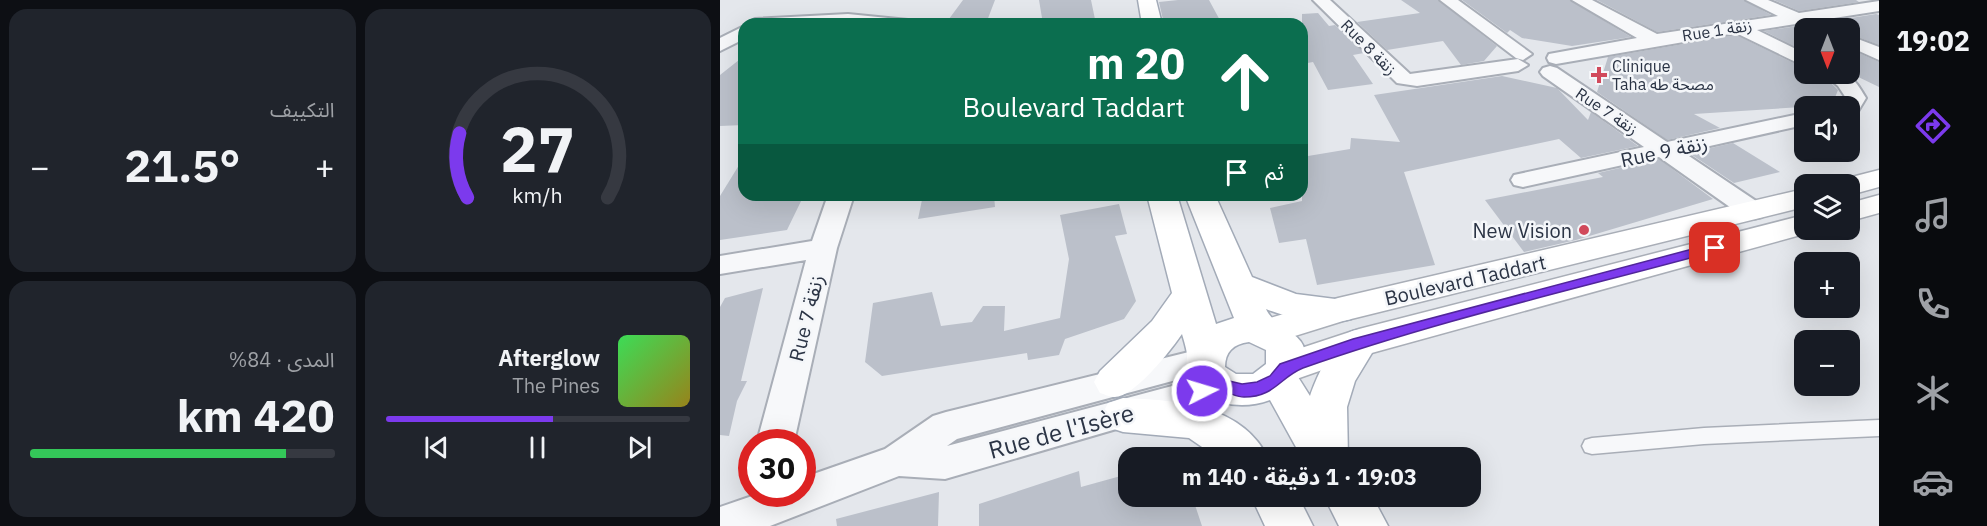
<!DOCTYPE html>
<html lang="ar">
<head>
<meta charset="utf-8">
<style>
  :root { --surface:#171b24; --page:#20242c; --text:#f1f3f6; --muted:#9ea1a6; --line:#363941; --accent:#7c3aed }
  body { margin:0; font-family:"IBM Plex Sans","Noto Sans Arabic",sans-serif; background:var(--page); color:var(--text); direction:rtl; height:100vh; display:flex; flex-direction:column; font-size:22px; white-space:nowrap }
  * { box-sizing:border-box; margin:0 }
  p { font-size:20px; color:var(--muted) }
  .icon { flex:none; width:33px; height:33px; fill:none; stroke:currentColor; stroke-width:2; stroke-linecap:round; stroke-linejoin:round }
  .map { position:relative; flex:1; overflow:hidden; direction:ltr }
  .drawer { display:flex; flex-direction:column; gap:9px; padding:9px; background:#0d0f14; width:720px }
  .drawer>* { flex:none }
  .hud { position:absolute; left:18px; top:18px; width:570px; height:183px; border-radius:18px; box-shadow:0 6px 24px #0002; direction:rtl; background:#0b6e4f; color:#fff; overflow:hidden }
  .needle { width:39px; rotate:180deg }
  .fabs { position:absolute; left:1074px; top:18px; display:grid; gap:12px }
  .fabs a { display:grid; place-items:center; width:66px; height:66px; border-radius:12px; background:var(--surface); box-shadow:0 6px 24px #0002; font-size:30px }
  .speed { position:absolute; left:18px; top:429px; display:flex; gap:12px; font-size:30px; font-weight:700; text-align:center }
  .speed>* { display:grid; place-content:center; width:78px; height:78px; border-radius:50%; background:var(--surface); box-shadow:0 6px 24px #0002; line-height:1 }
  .speed .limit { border:9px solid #d22; background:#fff; color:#111 }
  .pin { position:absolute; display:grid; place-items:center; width:51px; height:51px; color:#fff; margin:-26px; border-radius:12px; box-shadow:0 3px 9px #0006 }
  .me { position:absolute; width:66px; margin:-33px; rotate:85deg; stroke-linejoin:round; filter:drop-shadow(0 0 4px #0008) }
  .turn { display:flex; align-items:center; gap:21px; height:126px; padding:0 24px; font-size:27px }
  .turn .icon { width:78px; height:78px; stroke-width:2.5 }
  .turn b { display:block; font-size:42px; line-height:51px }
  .then { display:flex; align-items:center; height:57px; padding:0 24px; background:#0003; gap:12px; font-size:22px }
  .big { font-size:45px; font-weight:700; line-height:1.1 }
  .drawer .tile { flex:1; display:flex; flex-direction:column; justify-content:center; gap:9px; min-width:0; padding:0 21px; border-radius:18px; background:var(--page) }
  .drawer .dial { align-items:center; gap:0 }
  .dial svg { height:156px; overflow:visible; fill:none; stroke:var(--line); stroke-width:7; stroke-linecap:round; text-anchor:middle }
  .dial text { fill:var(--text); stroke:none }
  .song { display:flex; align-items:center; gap:18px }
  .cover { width:72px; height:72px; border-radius:9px; background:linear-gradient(135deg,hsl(130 70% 55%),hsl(50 70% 35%)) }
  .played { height:6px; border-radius:3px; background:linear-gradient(90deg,var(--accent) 55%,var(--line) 55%) }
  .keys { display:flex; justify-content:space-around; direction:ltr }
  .heat { display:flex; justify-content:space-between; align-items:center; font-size:33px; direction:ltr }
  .charge { height:9px; border-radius:4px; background:linear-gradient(90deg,#34c759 84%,var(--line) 0) }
  .drawer .tiles { flex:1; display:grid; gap:9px; grid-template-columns:repeat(2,1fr) }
  .trip { position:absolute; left:398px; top:447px; width:363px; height:60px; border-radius:18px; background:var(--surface); box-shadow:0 6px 24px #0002; font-weight:700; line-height:60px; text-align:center; direction:rtl }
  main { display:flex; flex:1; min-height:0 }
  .tab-bar { display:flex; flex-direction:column; width:108px; justify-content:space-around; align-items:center; background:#090b0e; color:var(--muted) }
  .tab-bar .icon { width:42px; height:42px }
  .tab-bar .on { color:var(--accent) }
  .tab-bar b { font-size:27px; color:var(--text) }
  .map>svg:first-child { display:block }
  .building { fill:#bbc0ca }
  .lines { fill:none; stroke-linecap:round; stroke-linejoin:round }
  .lane-casing { stroke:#a9aeb7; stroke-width:3 }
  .street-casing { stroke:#a9aeb7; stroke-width:4 }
  .secondary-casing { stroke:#a9aeb7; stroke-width:3 }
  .primary-casing { stroke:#a3abb8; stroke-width:3 }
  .lane { fill:#f7f8fa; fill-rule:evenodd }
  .street { fill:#f7f8fa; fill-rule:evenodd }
  .secondary { fill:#fff; fill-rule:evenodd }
  .primary { fill:#fff; fill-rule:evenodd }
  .route { fill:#7c3aed; stroke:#51269a; stroke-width:1.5 }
  .poi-dot { fill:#d1495b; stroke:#f4f6f9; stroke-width:2 }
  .labels { text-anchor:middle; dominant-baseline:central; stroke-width:5; stroke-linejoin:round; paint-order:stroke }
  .far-street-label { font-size:16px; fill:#2b3445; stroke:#f4f6f9 }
  .far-poi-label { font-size:16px; fill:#2b3445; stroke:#f4f6f9; text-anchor:start }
  .street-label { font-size:20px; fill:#2b3445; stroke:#f4f6f9 }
  .poi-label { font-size:20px; fill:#2b3445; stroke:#f4f6f9; text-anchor:end }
  .near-street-label { font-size:24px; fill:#2b3445; stroke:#f4f6f9 }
</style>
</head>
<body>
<main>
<nav class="tab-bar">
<b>19:02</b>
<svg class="icon on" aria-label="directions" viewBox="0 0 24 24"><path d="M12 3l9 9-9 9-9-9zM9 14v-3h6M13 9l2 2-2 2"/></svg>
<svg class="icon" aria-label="music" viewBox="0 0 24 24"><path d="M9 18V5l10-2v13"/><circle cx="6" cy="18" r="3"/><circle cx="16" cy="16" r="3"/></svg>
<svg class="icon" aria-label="phone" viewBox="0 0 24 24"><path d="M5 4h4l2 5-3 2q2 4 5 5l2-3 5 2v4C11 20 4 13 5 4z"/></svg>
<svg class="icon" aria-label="climate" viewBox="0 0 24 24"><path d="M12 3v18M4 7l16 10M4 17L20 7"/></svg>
<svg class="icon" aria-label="car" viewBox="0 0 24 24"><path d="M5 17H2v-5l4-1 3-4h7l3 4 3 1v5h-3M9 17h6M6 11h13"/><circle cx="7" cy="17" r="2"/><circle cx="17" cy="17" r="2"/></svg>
</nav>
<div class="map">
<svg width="1159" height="526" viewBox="0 0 1159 526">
  <rect width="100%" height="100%" fill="#e4e7ec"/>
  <path class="building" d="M243,0H275L267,21L226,23Z
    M319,0H371L376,24H323Z
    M458,0H489L502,24H444L439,2Z
    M681,0H718L777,46L764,61L741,65L723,41L667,50L637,22L700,13Z
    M742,0H850L911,37L852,46L802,38L790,30L787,33Z
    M877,0H1024L1051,15L937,32Z
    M1054,0H1136L1139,2L1079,11Z
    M598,13L609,26L615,25L644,53L633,55L653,84L608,90L593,62L582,64V14Z
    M1156,14L1159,15V45L1130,34V28L1106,22Z
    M1084,25V51L1044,31Z
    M1016,35L1084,68V74H1092L1112,84L1118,90L1112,105L974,114L1000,128L947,140L877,92L888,57Z
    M1130,49L1159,62V87L1130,73Z
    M24,56V125L0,126V75Z
    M782,76L837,88L868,120L871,112L918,146L861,158L839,139L684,172L715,265L597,285L586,239L559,243L550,208L582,201V157L630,149L631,138L680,142L654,95Z
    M1013,143L1060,172L1014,183L969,153Z
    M24,157V195H84L67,230L0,240V196Z
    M939,159L993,199L856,240L804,252L765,200L883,177L878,173Z
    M203,195H274L275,207L198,219Z
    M399,204L407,234L395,236L416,301L404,319L345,339L339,355L308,360L307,353L162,376L145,362L153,303L212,292L221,326L252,322L263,306H285L284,331L340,318L349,259L340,215Z
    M43,288L21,381H27L17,401L9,436L0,435V307L5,298Z
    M359,471L361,487L408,474V496H472L482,526H259V504Z
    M219,492L218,526H117L116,519Z"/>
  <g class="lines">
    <defs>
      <path id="lane" d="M1159,420V436L984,444L872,454L865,452L862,446L865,440L872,438L984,428Z"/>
      <path id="street" d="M593,0H610L690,74L798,59L808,65L798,71L697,86L677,83Z
        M720,0H738L812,54L803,60L796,58Z
        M852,0H872L937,34L1058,16L1026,0H1048L1079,13L1159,1V11L1037,30L1084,53V66L1016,33L836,64L829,62L827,58L829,54L917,38Z
        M128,14L188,20L191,24H26L35,19Z
        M24,26V39L0,51V38Z
        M1130,36L1159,47V60L1130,47Z
        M830,66L837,68L947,142L1084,113V125L963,152L1042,205L1046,211L1042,217L1033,219L1024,217L939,157L803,187L794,185L791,180L794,175L924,147L823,76L820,72L823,68Z
        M1104,74C1131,74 1132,75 1146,98L1137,113L1130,115V106H1121L1126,98L1118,86Z
        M108,195H134L117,248L74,442H37L86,260L0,274V256L92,241Z
        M485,348L497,351L502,360L497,369L237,439L227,446L501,373L513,377L518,386L513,395L225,479L179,476L50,526H0V507L38,494H82V478L165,449L213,416L226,412Z"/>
      <path id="secondary" d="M1159,170V187L1130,195V184H1117L1120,180Z
        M1084,189V207L623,321L546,345L533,341L528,332L533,323L618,298Z
        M1159,195V213L1130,221V203Z
        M1084,215V230L1095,231L648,354L565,383L551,378L546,368L551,358L639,329Z"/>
      <path id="primary" d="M418,0H436L442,24H422Z
        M427,195H457L496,324L514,318L465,195H495L532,277L576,294L631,301L636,310L631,319C604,326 571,319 546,309C558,335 602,332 578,377L590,396C596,378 617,330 638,330C643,329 648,332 652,333L658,343L635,381L627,407L628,458H582L550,400C520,411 478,405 467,370C466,365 467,361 467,356C467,350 464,341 462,334C451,350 414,398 394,397C390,397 384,394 380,393L374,382L380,371L432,321L452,293ZM529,342L546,350V364L533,374H516L505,367C505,352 513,344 529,342Z
        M403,398C455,400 522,404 548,458H498L469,438L403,432L388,427L382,415L388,403Z
        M531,496H578L593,526H545Z
        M604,496H652L668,526H619Z"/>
    </defs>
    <use href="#lane" class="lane-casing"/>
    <use href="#street" class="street-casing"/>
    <use href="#secondary" class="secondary-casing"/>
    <use href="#primary" class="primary-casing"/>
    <use href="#lane" class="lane"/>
    <use href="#street" class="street"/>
    <use href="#secondary" class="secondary"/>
    <use href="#primary" class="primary"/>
  </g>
  <path class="route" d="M995,243L1000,245V250C861,288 719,320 583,368C560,377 555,397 524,397C516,397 509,392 502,392C492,392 486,399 476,396L473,391L476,387L501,379L522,384L537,382L550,376L560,364L633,339Z"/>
  <g class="poi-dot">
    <path d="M876 66h6v6h6v6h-6v6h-6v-6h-6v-6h6z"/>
    <circle cx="864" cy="230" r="6"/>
  </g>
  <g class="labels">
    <g class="far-street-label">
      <text transform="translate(997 30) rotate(-9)">Rue 1 زنقة</text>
      <text transform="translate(649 47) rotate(45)">Rue 8 زنقة</text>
      <text transform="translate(887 111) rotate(34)">Rue 7 زنقة</text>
    </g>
    <g class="far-poi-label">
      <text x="892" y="66">Clinique<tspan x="892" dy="18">Taha مصحة طه</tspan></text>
    </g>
    <g class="street-label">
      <text transform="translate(944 151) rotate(-12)">Rue 9 زنقة</text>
      <text transform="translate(745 280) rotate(-13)">Boulevard Taddart</text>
      <text transform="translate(86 318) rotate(-76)">Rue 7 زنقة</text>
    </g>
    <g class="poi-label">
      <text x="852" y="230">New Vision</text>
    </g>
    <g class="near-street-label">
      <text transform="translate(341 431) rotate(-15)">Rue de l'Isère</text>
    </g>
  </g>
</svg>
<div class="fabs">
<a><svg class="needle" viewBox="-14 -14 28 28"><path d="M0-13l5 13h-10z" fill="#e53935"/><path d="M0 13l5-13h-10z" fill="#9ea1a6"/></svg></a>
<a><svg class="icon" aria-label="sound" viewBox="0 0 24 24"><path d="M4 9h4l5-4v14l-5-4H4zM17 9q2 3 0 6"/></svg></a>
<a><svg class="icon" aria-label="layers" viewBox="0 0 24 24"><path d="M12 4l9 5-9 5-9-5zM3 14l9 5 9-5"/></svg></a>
<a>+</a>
<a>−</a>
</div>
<div class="speed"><div class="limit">30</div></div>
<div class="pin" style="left:995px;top:248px;background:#d93025"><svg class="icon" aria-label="arrive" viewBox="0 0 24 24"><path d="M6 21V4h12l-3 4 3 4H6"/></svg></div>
<svg class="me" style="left:482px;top:391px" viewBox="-20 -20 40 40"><circle r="17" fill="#7c3aed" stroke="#fff" stroke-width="3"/><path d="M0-11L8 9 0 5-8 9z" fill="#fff"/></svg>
<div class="trip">19:03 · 1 دقيقة · 140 m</div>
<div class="hud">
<div class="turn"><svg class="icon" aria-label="ahead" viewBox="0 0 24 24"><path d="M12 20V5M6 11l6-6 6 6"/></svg><div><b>20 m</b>Boulevard Taddart</div></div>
<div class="then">ثم<svg class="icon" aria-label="arrive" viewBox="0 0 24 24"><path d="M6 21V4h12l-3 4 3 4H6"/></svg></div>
</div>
</div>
<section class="drawer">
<div class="tiles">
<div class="tile dial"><svg viewBox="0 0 100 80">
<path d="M14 69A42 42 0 1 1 86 69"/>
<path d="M14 69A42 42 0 0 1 10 36" stroke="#7c3aed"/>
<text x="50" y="56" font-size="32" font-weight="700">27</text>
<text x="50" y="72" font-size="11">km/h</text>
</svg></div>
<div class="tile"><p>التكييف</p>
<div class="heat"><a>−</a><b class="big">21.5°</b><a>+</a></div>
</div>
<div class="tile">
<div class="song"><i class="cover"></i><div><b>Afterglow</b><p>The Pines</p></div></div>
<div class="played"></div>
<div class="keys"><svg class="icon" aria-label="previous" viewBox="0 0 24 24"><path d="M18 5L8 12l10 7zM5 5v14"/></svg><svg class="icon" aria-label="pause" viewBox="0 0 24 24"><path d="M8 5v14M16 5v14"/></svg><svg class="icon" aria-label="next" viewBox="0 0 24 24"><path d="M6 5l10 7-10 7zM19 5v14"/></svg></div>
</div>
<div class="tile"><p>المدى · 84%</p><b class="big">420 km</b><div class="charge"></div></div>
</div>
</section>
</main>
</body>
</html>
